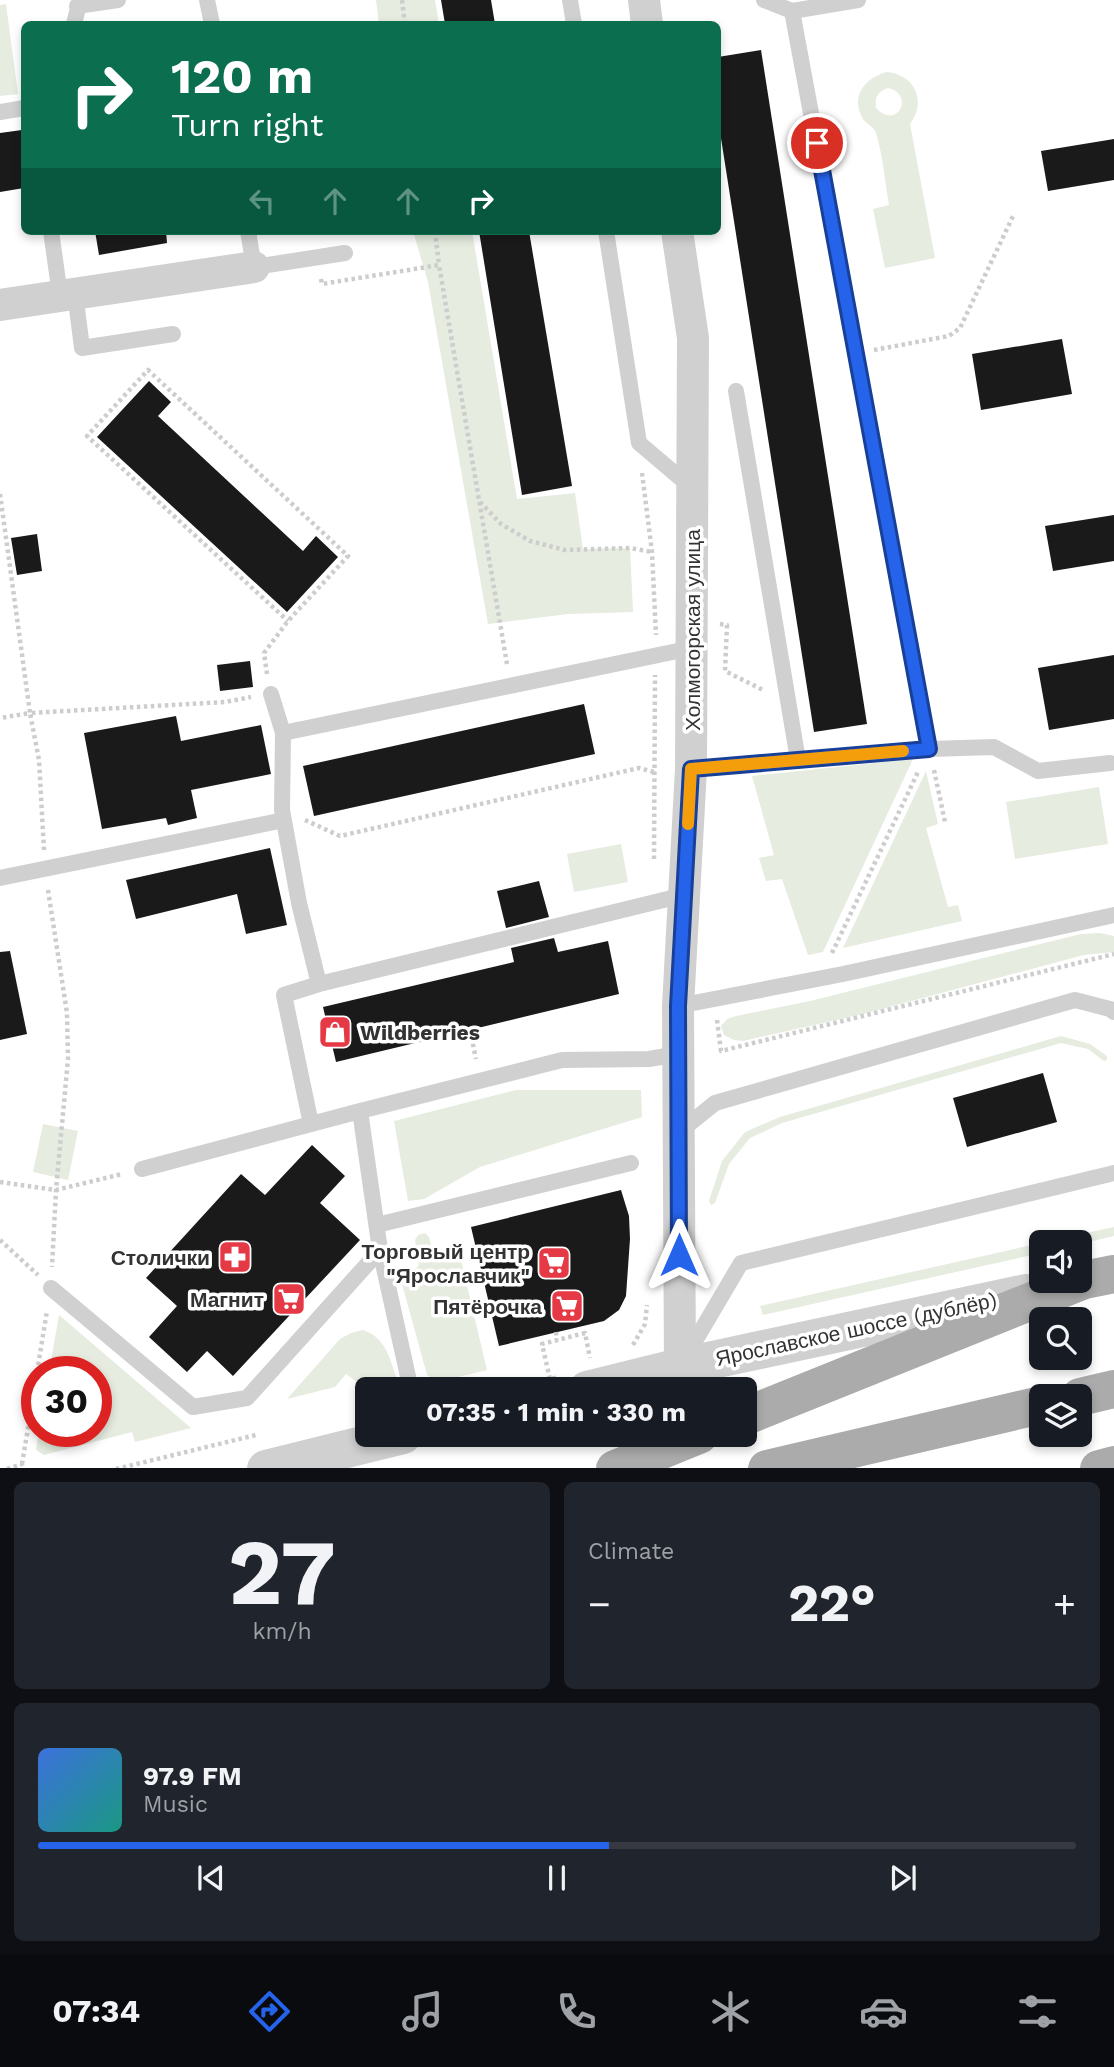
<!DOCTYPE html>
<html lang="en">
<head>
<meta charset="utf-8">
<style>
  :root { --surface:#171b24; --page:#20242c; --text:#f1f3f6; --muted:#9ea1a6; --line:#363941; --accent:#2563eb }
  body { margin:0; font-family:"Work Sans",sans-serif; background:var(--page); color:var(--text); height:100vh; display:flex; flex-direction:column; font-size:26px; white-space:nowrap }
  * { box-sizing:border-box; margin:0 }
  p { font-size:23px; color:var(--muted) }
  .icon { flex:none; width:38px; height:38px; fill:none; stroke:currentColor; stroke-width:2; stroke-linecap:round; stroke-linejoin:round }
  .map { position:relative; height:1468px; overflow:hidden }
  .details { display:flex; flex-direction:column; gap:14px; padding:14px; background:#0d0f14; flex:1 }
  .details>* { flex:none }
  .banner { position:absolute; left:21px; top:21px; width:700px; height:214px; border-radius:10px; box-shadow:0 4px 10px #0003; background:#0b6e4f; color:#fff; overflow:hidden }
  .tools { position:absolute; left:1029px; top:1230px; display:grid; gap:14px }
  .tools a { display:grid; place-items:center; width:63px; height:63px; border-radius:10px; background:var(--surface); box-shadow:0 4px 10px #0003; font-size:35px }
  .speed { position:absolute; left:21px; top:1356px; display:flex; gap:14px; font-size:35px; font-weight:700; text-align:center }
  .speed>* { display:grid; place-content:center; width:91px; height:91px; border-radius:50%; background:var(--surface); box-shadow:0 4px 10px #0003; line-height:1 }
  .speed .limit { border:10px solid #d22; background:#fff; color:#111 }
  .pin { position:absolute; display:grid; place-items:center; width:60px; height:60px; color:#fff; margin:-30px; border:4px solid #fff; border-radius:50%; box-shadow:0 2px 7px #0007 }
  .me { position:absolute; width:77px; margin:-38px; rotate:0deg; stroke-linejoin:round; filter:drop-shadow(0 0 5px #0008) }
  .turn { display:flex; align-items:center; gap:24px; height:147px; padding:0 35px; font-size:32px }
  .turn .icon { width:91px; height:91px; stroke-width:2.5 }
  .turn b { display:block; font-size:49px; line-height:60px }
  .lanes { display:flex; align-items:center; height:66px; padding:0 35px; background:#0003; justify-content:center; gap:35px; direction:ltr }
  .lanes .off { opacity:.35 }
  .big { font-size:52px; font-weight:700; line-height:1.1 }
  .details .widget { flex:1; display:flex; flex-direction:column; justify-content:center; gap:10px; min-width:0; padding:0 24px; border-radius:10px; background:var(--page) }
  .details .dial { align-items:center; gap:0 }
  .dial b { font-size:91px; line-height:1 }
  .song { display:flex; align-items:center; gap:21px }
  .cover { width:84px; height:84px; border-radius:10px; background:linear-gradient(135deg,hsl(220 70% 55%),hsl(170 70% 35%)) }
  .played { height:7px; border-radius:4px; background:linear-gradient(90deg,var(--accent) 55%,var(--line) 55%) }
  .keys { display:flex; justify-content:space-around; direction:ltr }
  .heat { display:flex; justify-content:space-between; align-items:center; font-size:38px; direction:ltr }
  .details .tiles { flex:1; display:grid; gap:14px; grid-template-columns:1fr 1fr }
  .widget:last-child { grid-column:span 2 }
  .trip { position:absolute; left:355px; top:1377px; width:402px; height:70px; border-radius:10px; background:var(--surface); box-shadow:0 4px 10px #0003; font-weight:700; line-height:70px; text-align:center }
  .dock { display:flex; height:112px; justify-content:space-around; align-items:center; background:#090b0e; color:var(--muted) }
  .dock .icon { width:49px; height:49px }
  .dock .on { color:var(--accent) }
  .dock b { font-size:32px; color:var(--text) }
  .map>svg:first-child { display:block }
  .green { fill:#e6ecdf; fill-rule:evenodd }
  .building { fill:#1a1a1a }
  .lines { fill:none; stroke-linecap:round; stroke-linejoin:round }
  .path { stroke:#cdcdcd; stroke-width:4.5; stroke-dasharray:3.5 3.5; stroke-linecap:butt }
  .service { stroke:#d0d0d0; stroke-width:16 }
  .minor { stroke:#d0d0d0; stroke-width:32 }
  .tertiary { stroke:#d0d0d0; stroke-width:38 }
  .primary { stroke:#ababab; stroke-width:38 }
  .route-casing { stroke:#184099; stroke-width:18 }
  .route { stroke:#2563eb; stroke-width:12 }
  .slow { stroke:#f59e0b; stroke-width:12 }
  .labels { text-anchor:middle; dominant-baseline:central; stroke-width:7; stroke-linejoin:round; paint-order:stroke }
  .street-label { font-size:21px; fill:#333; stroke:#fff }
  .poi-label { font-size:21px; font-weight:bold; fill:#333; stroke:#fff; text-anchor:end }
</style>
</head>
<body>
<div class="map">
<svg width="1114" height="1469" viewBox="0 0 1114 1469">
  <rect width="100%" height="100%" fill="#fff"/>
  <path class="green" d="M376,0H435L439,24H379Z
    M6,4L18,94L0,96V5Z
    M887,72C915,75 927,101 910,124L935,258L885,268L873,209L889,205C885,182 883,156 876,133C874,126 865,124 862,117C850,95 867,77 887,72ZM888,88C915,94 898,131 876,108C875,97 877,92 888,88Z
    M413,231H472L517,499L575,493L583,549L630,548L633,612L568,614L488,624L428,282Z
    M913,759L823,952L808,955L782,879L766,881L759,858L774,855L752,776Z
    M926,771L938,824L926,828L948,907L958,905L962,921L843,948Z
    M1099,787L1108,844L1015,859L1006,802Z
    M621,844L628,882L574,892L567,854Z
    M1100,933L1114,936V952L1084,955L863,1014L743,1041L734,1040L724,1035L721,1026L727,1019L736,1016L810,1001L1081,934Z
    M1061,1036L1090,1044L1107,1056V1060L1104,1061L1088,1049L1061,1043L782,1123L750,1138L729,1164L715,1203L711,1205L709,1201L722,1161L745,1132L780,1117Z
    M516,1090H641L642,1117L480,1167L424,1199L408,1201L394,1121Z
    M43,1124L78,1131L68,1180L33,1172Z
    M1114,1227V1236L1080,1244L1044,1242Z
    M425,1233L429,1237L435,1262L460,1256L487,1370L438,1382L427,1375L402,1284L419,1265L415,1240L418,1235Z
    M1041,1243V1253L763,1315L760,1306Z
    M59,1315L191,1428L135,1442L132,1432L44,1455L36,1450L39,1432H96V1372H49Z
    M363,1330C386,1338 389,1357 397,1379L360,1384L346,1374L335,1387L287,1399L340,1339L351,1333Z"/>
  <path class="building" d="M441,0H491L495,24H445Z
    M761,50L867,724L814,732L718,119V57Z
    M22,130L24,188L0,192V133Z
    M1114,139V180L1048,191L1041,151Z
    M95,231H166L167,243L99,255Z
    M479,231H529L572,486L522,495Z
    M1062,339L1072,394L981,410L972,354Z
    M149,381L171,402L158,416L303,551L316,536L338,557L287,612L97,437Z
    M1114,515V561L1053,571L1045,526Z
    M37,534L42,571L17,575L11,538Z
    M1114,655V719L1049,730L1038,668Z
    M250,661L253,687L220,691L217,665Z
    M584,704L595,754L314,816L303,766Z
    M176,716L181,741L261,725L271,774L191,790L197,818L168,825L166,818L102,829L84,733Z
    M270,848L287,925L246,934L237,894L136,919L126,880Z
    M539,881L549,917L506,928L497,891Z
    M554,938L558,952L608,941L619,994L336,1062L323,1007L514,962L511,948Z
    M10,951L27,1034L0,1040V952Z
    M1043,1073L1057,1122L967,1147L953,1098Z
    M312,1145L345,1176L320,1203L360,1240L233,1376L207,1351L187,1372L149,1337L177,1306L146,1278L241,1174L265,1195Z
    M621,1190L629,1216L630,1239L626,1296L619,1310L604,1321L499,1346L471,1227Z"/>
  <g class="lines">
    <path class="path" d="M402,0L405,24
      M435,231L439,265
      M321,279L322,284L439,265L507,664
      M874,350L949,336L960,328L1014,214
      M642,473L652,552L656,635
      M0,494L30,713L0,718
      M480,502L501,524L530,541L565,550L630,548L652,552
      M720,624L727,625L725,671L763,690
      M267,674L264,653L288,621L348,556L148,370L87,436L288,621
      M934,770L945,822
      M305,820L340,836L639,768L654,772
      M44,850L39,760L30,713L225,702L251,697
      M654,859L655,675
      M48,890L67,1013L68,1059L56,1190L52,1267
      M832,953L918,772
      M717,1020L721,1051L1114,954
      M470,1030L476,1059
      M0,1182L56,1190L122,1174
      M0,1240L38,1275
      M556,1332L557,1340
      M633,1345L645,1324L647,1305
      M37,1372L47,1311
      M550,1379L542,1344L585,1333L590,1358
      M505,1390L559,1377
      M22,1464L37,1374
      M7,1469L22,1464L23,1469
      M116,1469L256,1435"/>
    <path class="service" d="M207,0L212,24
      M570,0L574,24
      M764,0L792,11L858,0
      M77,6L118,0
      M74,24L80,0
      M0,112L24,108
      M51,231L60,295
      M248,231L254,267L345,253
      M606,231L639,443L692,488
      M75,293L82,348L173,334
      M736,391L798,760
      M271,694L283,733L282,810L299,903L319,984
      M283,733L692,648
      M929,749L994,747L1038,771L1110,763
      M691,769L929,749L792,11
      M0,878L284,820
      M678,1006L843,974L1114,915
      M311,1124L284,995L319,984L684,895
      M678,1133L715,1103L1075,1000L1110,1009L1114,1012
      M142,1169L360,1111
      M377,1225L631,1163
      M380,1250L411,1390
      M51,1288L193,1407L247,1398L380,1250L360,1111L562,1060L649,1059L678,1054
      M685,1358L741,1263L1114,1173"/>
    <path class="minor" d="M644,0L647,24
      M677,231L693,338L691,769L678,1006L680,1367
      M0,305L254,267"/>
    <path class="tertiary" d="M587,1390L680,1367L1026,1293
      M266,1469L403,1435"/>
    <path class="primary" d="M1080,1397L1114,1389
      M746,1416L1084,1280L1114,1274
      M615,1469L699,1435
      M767,1469L1041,1405
      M1099,1469L1114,1465"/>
  </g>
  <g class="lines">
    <defs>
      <path id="route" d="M679,1255L678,1006L691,769L929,749L817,143"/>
    </defs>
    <use href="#route" class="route-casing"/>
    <use href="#route" class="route"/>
    <path class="slow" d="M688,824L691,769L903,751"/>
  </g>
  <defs>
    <symbol id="shop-square" viewBox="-11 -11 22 22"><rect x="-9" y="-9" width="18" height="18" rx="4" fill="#e63946" stroke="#fff"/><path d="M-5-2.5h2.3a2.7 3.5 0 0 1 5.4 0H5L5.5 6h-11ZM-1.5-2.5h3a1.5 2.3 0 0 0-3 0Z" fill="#fff"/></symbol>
    <symbol id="pharmacy-square" viewBox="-11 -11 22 22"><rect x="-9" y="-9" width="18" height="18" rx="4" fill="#e63946" stroke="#fff"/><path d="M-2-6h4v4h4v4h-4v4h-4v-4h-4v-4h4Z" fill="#fff"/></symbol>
    <symbol id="supermarket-square" viewBox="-11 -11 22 22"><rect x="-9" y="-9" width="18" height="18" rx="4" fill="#e63946" stroke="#fff"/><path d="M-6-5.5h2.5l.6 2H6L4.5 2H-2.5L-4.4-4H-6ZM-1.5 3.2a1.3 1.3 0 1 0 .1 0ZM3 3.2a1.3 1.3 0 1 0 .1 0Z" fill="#fff"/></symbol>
  </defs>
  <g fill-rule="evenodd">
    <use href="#shop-square" x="316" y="1013" width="38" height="38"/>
    <use href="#pharmacy-square" x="216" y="1238" width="38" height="38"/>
    <use href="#supermarket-square" x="535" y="1244" width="38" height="38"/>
    <use href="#supermarket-square" x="270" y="1280" width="38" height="38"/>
    <use href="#supermarket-square" x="548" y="1287" width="38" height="38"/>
  </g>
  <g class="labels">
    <g class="street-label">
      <text transform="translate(692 630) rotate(-90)">Холмогорская улица</text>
      <text transform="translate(856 1329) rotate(-12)">Ярославское шоссе (дублёр)</text>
    </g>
    <g class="poi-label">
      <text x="360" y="1032" text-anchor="start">Wildberries</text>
      <text x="530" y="1251">Торговый центр<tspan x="530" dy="24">"Ярославчик"</tspan></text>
      <text x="210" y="1257">Столички</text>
      <text x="264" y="1299">Магнит</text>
      <text x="542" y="1306">Пятёрочка</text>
    </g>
  </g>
</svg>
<div class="tools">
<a><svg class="icon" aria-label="sound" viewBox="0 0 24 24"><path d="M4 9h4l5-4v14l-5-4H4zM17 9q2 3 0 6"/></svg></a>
<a><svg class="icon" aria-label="search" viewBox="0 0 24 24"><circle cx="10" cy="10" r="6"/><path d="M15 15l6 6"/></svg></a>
<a><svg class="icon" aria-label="layers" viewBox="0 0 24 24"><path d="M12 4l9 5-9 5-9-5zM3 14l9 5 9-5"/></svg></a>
</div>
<div class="speed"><div class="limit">30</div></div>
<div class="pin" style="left:817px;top:143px;background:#d93025"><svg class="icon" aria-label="arrive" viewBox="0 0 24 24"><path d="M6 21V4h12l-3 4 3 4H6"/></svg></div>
<svg class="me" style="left:679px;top:1255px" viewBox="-20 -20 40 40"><path d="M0-17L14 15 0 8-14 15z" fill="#2563eb" stroke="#fff" stroke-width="4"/></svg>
<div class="trip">07:35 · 1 min · 330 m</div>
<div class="banner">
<div class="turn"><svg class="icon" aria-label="right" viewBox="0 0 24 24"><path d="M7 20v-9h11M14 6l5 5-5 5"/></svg><div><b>120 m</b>Turn right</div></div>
<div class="lanes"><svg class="icon off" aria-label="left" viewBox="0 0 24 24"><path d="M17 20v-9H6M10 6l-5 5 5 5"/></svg><svg class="icon off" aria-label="ahead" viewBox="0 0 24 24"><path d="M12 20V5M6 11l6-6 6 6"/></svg><svg class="icon off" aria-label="ahead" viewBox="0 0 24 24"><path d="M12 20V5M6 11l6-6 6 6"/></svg><svg class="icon" aria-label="right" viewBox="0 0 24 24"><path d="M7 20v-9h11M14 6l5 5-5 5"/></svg></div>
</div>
</div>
<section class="details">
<div class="tiles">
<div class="widget dial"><b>27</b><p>km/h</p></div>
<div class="widget"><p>Climate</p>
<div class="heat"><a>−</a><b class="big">22°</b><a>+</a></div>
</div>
<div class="widget">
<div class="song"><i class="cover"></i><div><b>97.9 FM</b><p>Music</p></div></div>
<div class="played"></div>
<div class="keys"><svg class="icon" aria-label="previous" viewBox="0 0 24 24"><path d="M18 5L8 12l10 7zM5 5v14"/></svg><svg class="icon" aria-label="pause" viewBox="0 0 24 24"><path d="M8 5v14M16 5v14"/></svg><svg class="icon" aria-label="next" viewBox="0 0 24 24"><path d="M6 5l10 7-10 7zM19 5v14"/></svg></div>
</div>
</div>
</section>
<nav class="dock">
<b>07:34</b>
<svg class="icon on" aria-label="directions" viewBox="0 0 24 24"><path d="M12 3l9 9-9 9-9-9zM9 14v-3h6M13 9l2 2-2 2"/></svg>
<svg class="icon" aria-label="music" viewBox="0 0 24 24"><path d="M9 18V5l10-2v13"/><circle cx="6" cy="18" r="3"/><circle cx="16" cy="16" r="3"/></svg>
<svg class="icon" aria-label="phone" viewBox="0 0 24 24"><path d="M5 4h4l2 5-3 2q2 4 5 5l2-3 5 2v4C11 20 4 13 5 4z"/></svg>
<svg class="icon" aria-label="climate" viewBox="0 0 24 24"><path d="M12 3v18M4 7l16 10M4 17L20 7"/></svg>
<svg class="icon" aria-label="car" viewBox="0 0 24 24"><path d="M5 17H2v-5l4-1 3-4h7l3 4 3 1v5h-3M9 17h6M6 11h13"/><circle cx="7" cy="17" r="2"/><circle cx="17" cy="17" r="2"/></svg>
<svg class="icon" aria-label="filters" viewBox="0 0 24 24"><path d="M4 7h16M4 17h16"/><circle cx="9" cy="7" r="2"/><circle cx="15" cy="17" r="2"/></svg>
</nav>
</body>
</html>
